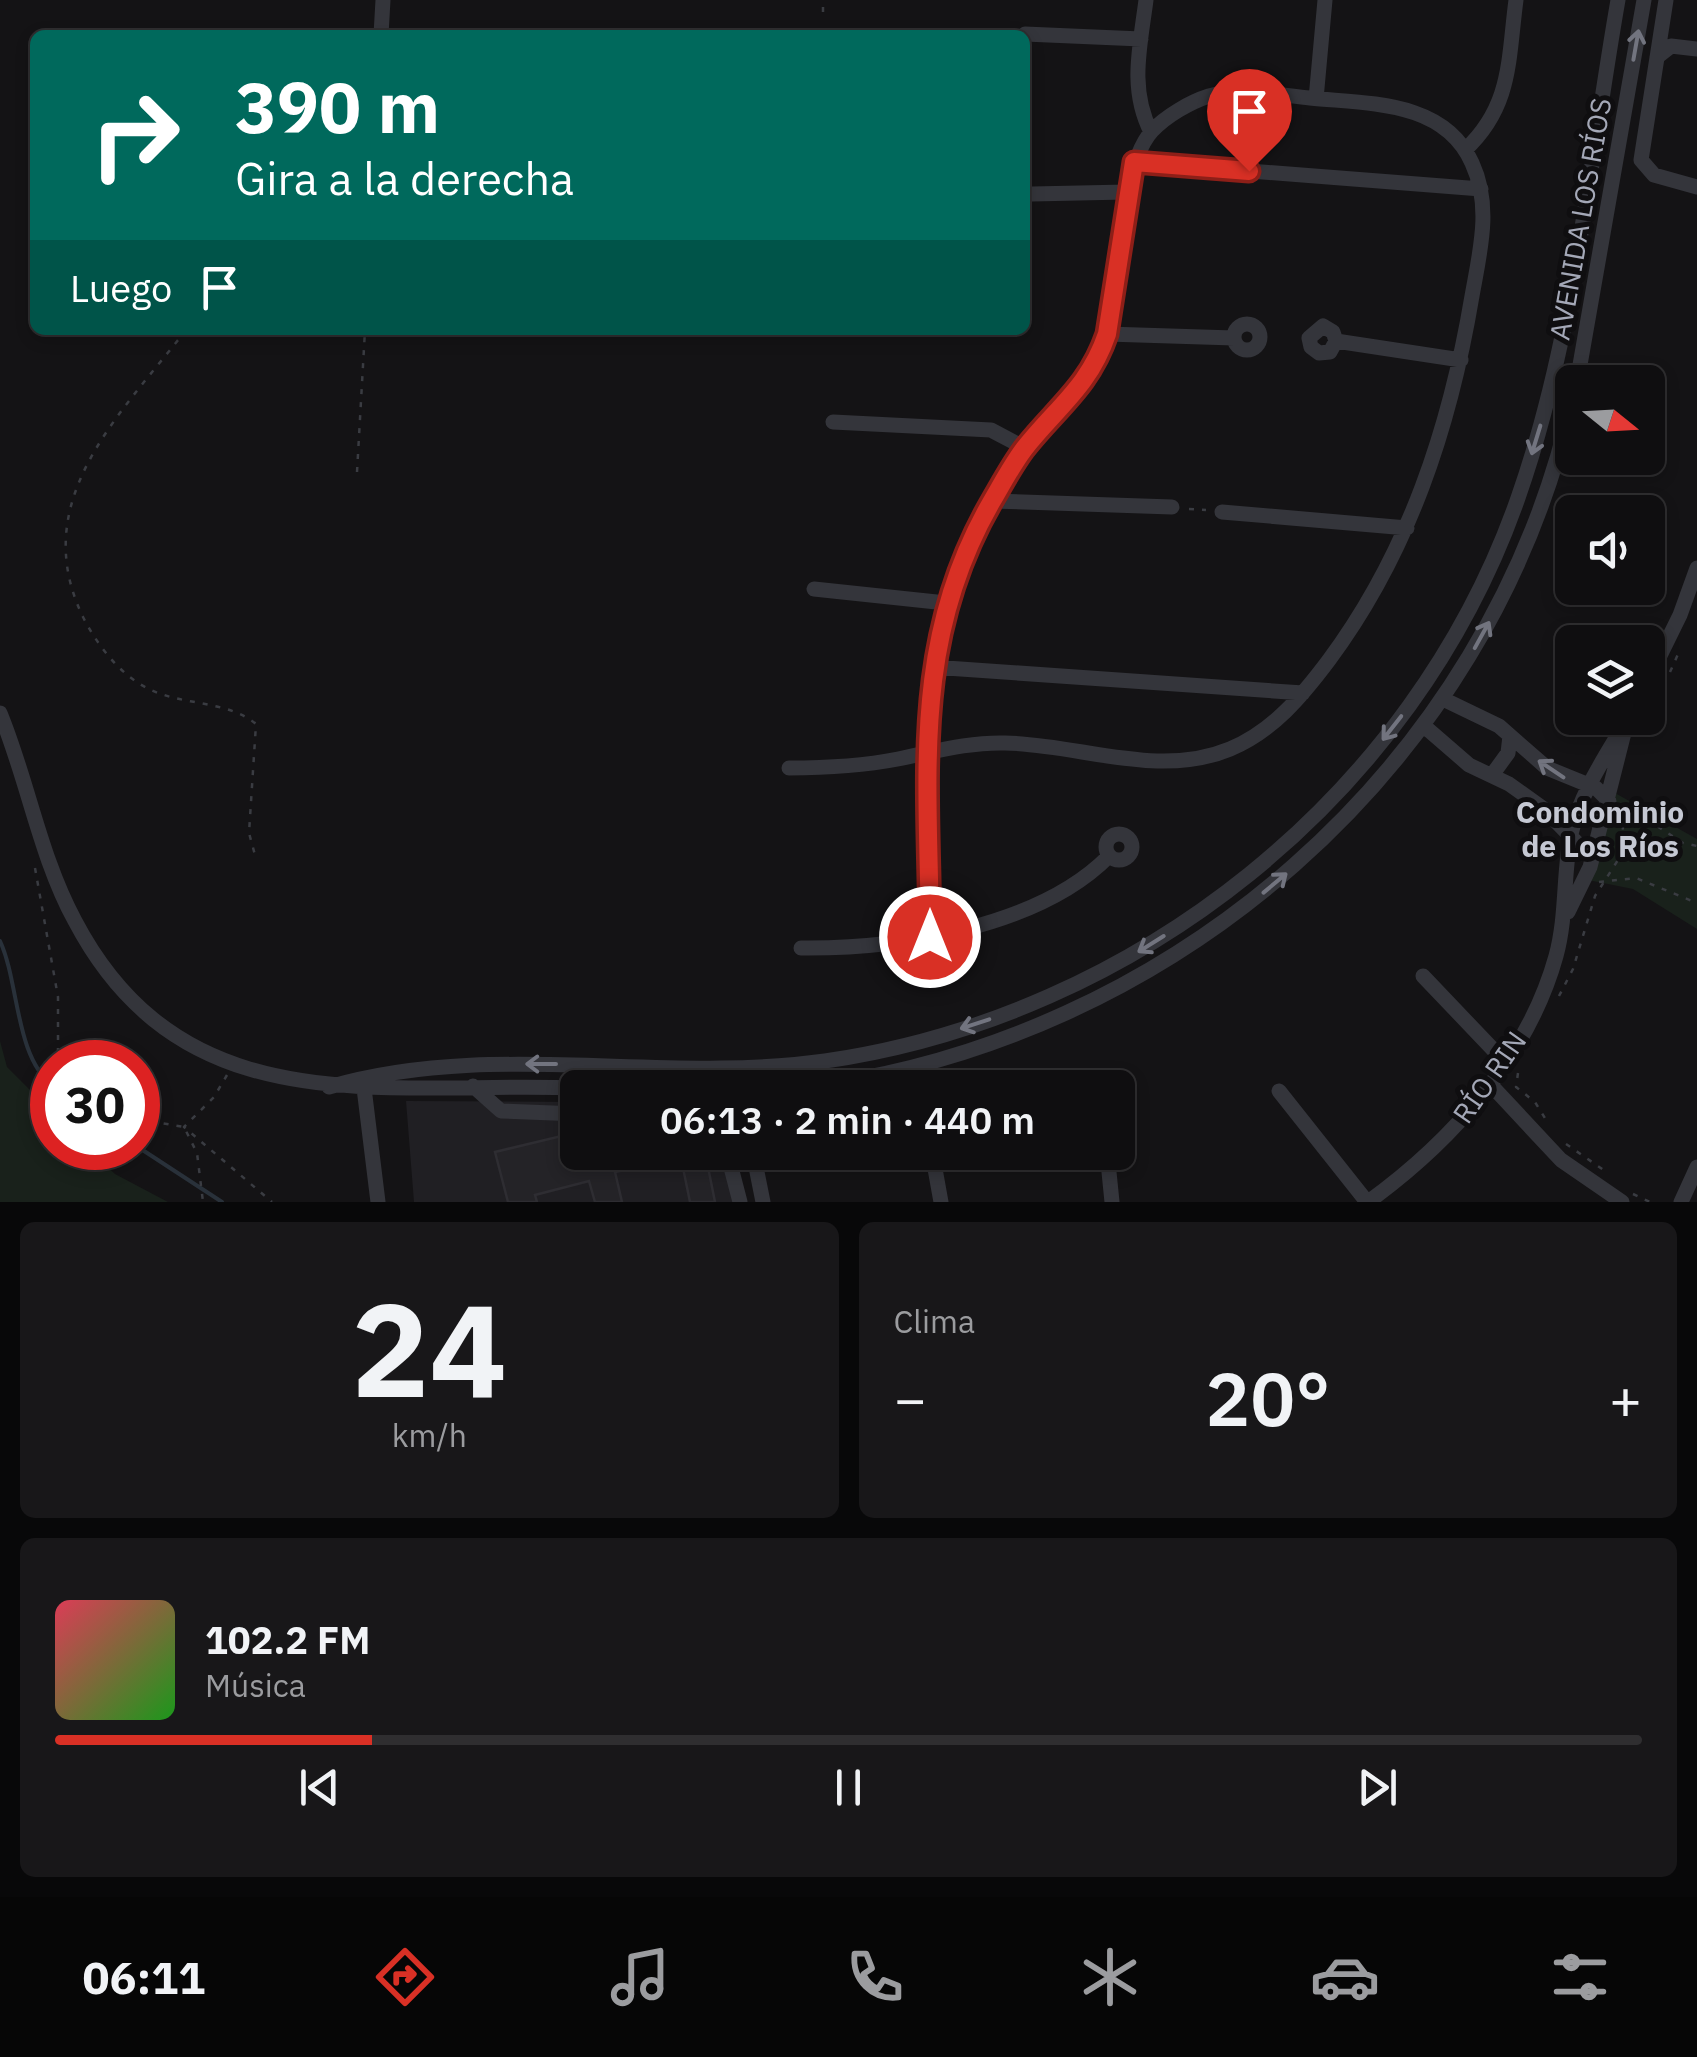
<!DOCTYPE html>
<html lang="es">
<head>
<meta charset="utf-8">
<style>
  :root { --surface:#0f0e10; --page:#181719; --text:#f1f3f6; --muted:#9b9c9f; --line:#2f2e30; --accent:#d93025 }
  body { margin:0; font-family:"IBM Plex Sans",sans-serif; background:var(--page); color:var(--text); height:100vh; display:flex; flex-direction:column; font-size:38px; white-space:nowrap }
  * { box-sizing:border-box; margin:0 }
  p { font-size:32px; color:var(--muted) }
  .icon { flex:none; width:55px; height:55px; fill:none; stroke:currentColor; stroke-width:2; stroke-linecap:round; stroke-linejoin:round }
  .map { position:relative; height:1202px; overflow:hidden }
  .details { display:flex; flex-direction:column; gap:20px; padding:20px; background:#080809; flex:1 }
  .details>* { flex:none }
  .hud { position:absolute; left:30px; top:30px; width:1000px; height:305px; border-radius:15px; box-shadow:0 5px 15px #0003,0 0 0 2px var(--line); background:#00695c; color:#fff; overflow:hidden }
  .needle { width:65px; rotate:108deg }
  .buttons { position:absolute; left:1555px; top:365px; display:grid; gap:20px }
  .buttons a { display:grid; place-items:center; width:110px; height:110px; border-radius:15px; background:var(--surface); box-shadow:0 5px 15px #0003,0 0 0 2px var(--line); font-size:50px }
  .speed { position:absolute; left:30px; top:1040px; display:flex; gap:20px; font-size:50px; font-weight:700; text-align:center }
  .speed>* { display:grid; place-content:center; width:130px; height:130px; border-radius:50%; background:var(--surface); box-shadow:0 5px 15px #0003,0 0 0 2px var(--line); line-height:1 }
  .speed .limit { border:15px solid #d22; background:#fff; color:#111 }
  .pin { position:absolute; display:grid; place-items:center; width:85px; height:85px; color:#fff; margin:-102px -42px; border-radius:50% 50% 50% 0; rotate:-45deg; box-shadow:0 0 10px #0007 }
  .pin .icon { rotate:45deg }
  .me { position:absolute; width:110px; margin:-55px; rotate:0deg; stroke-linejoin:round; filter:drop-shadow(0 0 8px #0008) }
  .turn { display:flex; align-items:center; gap:35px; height:210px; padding:0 40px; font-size:45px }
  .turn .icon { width:130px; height:130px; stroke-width:2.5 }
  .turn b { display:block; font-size:70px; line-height:85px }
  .then { display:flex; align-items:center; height:95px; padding:0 40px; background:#0003; gap:20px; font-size:38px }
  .big { font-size:75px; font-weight:600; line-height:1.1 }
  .details .widget { flex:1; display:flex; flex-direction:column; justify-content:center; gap:15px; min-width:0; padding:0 35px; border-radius:15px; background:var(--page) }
  .details .dial { align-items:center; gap:0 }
  .dial b { font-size:130px; line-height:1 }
  .song { display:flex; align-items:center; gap:30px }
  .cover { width:120px; height:120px; border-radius:15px; background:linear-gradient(135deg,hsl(350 70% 55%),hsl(120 70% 35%)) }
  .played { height:10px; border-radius:5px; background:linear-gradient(90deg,var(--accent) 20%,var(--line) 20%) }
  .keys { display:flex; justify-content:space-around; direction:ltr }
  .heat { display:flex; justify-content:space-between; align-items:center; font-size:55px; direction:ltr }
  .details .tiles { flex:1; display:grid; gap:20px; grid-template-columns:1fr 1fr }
  .widget:last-child { grid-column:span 2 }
  .trip { position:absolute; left:560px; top:1070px; width:575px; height:100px; border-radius:15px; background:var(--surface); box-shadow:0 5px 15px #0003,0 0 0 2px var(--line); font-weight:600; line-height:100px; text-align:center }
  .menu { display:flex; height:160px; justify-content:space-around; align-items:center; background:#060606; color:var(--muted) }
  .menu .icon { width:70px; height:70px }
  .menu .selected { color:var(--accent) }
  .menu b { font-size:45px; color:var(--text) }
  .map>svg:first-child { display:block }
  .built { fill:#201f23 }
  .green { fill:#19211b }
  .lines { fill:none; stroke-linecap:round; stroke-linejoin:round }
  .stream { stroke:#29313a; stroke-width:4 }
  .building { fill:#242327; stroke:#2e2d32; stroke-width:2.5 }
  .path { stroke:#3a3c42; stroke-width:2.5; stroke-dasharray:5 8; stroke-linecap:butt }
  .minor { stroke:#34353b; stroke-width:15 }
  .oneway { stroke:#72747f }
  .route-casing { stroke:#8d1f18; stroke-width:25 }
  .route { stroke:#d93025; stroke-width:18 }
  .labels { text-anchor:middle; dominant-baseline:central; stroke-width:10; stroke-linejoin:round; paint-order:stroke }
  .street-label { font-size:28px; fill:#a4a8b7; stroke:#0f0e10 }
  .neighbourhood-label { font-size:30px; font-weight:bold; fill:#c5c8d3; stroke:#0f0e10 }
</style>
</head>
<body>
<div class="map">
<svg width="1697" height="1202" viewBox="0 0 1697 1202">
  <rect width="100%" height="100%" fill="#141315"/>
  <path class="built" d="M406,1101L577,1102L578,1152L723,1153L735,1202H414Z"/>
  <path class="green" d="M1615,793L1697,839V929L1633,889L1588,880Z
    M0,1041L7,1067L52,1112V1148H88L115,1174L168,1202H0Z"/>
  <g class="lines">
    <path class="stream" d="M0,941C19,982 15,1056 52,1085
      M138,1147L222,1202"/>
  </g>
  <path class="building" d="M578,1132V1152H705L715,1202H690L681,1158L615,1172L622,1202H595L589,1181L535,1195L537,1202H508L495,1152Z"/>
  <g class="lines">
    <path class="path" d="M823,12V0
      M186,330C119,416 27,501 83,617C97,645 121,676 149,689C183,706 227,700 256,724L249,833L255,855
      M357,472L365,330
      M1189,509L1206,510
      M1670,672L1679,652
      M1648,713L1658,692
      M1640,730L1645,718
      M1625,805L1683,843L1697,846
      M35,868L58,997V1050L64,1062
      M1599,882L1636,878L1697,903
      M1559,996L1573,969L1595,896L1625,849L1621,811
      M1518,1073L1516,1087L1535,1102L1548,1123
      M227,1075L214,1097L184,1127L272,1202
      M138,1119L184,1127L197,1153L203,1202
      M1566,1144L1608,1173
      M1633,1194L1650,1202"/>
    <path class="minor" d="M1146,0C1140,47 1129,89 1151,132
      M1666,0L1641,160L1654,175L1697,187
      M1025,34L1141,39
      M381,35L383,0
      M1657,57L1671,46L1697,49
      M1316,99L1325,0
      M1465,150C1512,106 1508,60 1516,0
      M1134,162L1481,189
      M1032,194L1126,192
      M1234 337a13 13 0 1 1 26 0a13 13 0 1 1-26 0Z
      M1336,341L1330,352L1319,353L1311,347L1309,338L1323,326L1333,332L1336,341L1461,360
      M1577,382L1644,0
      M833,422L991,430L1025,448
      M992,501L1172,507
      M1222,512L1407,528
      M814,589L946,603
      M932,667L1303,693
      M1648,680L1680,615L1697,568
      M1443,699L1499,726L1547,768L1596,788L1609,801
      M0,713C28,781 40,857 75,921C184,1128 385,1081 578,1088
      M1424,726L1469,765L1509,784L1544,809L1578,844L1595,850
      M789,768C825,768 862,766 898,759C934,752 968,742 1005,743C1079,744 1158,779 1230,749C1273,731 1302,696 1329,660C1409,552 1450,427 1472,296C1480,251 1492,206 1472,163C1444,100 1368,104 1310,98C1278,95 1241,87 1209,96C1190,102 1166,116 1152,131C1121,164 1115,285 1107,334L1234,338
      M1492,775L1508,753L1510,736
      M1106 847a13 13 0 1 1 26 0a13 13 0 1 1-26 0Z
      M1568,912L1590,867L1625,729
      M930,937C929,782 910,643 991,503C1002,483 1013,462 1028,445C1060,409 1091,380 1107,334
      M801,948C897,949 1038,928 1109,856
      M1423,976L1505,1062
      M1100,1084V1088
      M1490,1084L1561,1160L1622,1202
      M473,1086L501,1111L578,1114
      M329,1087C491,1040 660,1084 825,1061C1136,1016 1414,796 1518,498C1574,339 1589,165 1618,0
      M364,1088L378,1202
      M800,1088C1171,1043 1490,767 1572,401
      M1279,1091L1367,1202
      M727,1152L740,1202
      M753,1152L763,1202
      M932,1152L941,1202
      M1107,1152L1112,1202
      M1368,1202C1451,1142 1528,1057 1556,956C1567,916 1563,874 1571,834C1581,791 1606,756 1628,718
      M1681,1202L1697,1167"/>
  </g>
  <defs><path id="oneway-shaft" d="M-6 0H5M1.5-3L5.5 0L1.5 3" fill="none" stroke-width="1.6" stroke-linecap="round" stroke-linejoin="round" transform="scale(2.5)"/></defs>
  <g class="oneway">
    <use href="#oneway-shaft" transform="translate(1636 45) rotate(-80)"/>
    <use href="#oneway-shaft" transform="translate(1536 440) rotate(107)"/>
    <use href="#oneway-shaft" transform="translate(1482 635) rotate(-61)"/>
    <use href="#oneway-shaft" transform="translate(1392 728) rotate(128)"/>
    <use href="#oneway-shaft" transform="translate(1551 769) rotate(-146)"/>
    <use href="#oneway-shaft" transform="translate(1275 883) rotate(-40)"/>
    <use href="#oneway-shaft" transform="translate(1151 944) rotate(148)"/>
    <use href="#oneway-shaft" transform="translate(975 1024) rotate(162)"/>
    <use href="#oneway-shaft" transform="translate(541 1064) rotate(180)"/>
  </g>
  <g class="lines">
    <defs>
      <path id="route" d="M930,937C929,780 910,642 992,501C1002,484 1012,465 1024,449C1056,408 1089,387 1107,334L1134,162L1249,171"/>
    </defs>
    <use href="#route" class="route-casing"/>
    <use href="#route" class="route"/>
  </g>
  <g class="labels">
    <g class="street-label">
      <text transform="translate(1580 219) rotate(-80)">AVENIDA LOS RÍOS</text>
      <text transform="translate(1489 1077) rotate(-55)">RÍO RIN</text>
    </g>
    <g class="neighbourhood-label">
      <text x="1600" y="811">Condominio<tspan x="1600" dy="34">de Los Ríos</tspan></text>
    </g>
  </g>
</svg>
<div class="buttons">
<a><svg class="needle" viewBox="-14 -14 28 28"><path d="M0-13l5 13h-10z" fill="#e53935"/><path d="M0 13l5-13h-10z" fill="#9b9c9f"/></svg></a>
<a><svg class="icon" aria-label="sound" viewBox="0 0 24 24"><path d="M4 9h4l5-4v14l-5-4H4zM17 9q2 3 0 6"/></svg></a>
<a><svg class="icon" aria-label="layers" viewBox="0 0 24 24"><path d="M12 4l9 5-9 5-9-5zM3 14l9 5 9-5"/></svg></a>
</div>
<div class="speed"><div class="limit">30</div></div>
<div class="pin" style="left:1249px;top:171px;background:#d93025"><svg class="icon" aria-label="arrive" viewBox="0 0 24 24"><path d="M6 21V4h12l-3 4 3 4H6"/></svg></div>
<svg class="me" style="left:930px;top:937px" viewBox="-20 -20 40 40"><circle r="17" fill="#d93025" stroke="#fff" stroke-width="3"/><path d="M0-11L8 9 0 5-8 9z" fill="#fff"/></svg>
<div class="trip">06:13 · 2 min · 440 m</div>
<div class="hud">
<div class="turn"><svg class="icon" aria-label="right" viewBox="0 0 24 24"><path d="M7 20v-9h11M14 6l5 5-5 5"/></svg><div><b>390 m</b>Gira a la derecha</div></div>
<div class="then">Luego<svg class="icon" aria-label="arrive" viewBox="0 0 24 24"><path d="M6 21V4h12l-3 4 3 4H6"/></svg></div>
</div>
</div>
<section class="details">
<div class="tiles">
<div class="widget dial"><b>24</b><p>km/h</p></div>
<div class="widget"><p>Clima</p>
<div class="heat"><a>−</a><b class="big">20°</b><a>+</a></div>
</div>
<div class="widget">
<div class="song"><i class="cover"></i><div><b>102.2 FM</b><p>Música</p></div></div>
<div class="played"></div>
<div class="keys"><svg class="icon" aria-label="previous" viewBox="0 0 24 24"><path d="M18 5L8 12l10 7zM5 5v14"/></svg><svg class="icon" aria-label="pause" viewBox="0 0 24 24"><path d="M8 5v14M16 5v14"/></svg><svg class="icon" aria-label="next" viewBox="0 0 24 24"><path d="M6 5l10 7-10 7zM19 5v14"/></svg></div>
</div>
</div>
</section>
<nav class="menu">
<b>06:11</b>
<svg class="icon selected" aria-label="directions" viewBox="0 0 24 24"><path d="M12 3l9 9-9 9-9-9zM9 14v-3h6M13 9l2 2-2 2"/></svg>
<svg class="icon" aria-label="music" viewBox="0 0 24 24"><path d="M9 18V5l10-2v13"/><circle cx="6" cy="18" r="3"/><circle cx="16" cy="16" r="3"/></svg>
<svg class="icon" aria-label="phone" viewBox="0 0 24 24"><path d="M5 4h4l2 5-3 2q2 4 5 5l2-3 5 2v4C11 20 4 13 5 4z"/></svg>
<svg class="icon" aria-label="climate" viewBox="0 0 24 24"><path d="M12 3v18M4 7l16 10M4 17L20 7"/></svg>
<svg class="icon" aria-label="car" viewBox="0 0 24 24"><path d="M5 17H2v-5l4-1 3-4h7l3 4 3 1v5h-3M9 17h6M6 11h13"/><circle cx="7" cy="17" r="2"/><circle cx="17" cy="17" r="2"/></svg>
<svg class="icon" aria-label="filters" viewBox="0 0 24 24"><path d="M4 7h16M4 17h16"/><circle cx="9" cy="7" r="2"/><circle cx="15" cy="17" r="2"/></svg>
</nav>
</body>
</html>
